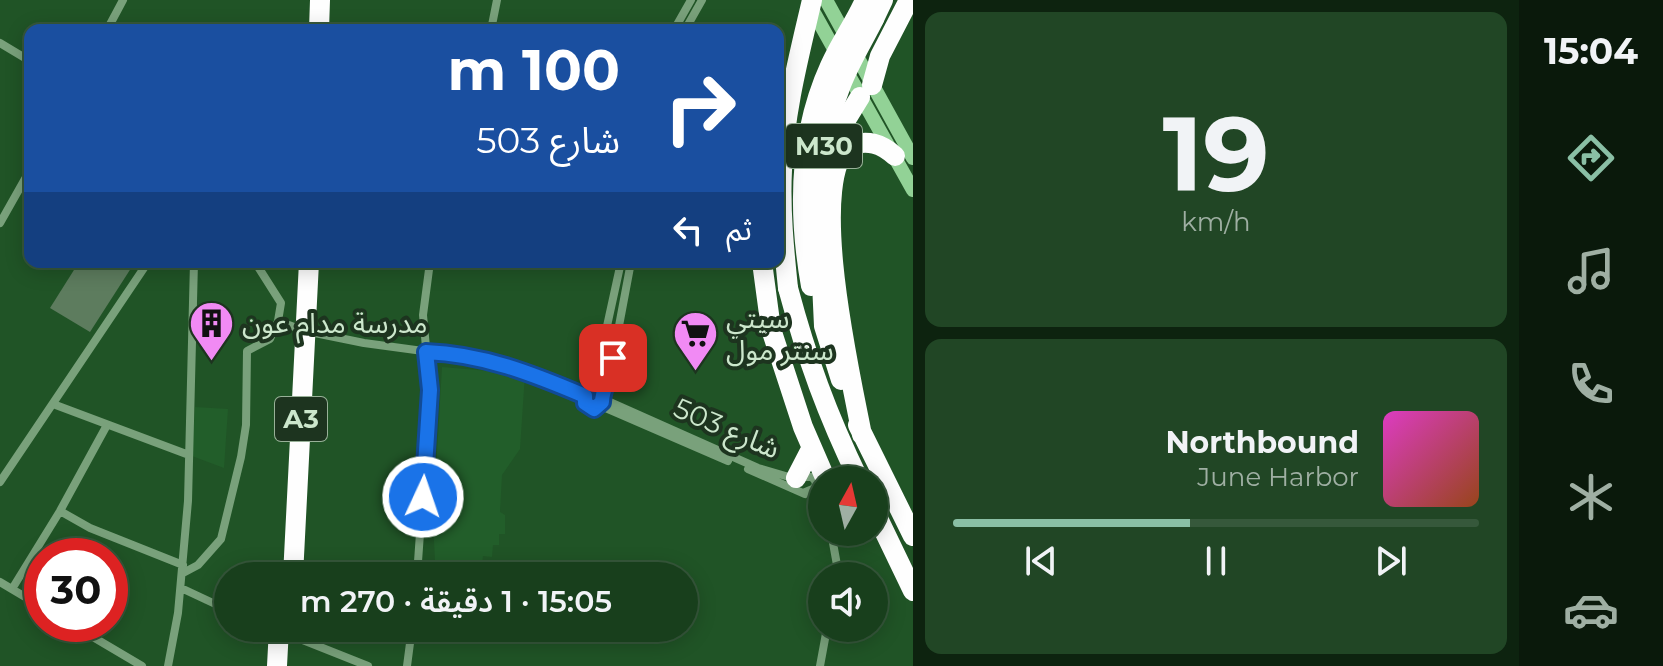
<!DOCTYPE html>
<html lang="ar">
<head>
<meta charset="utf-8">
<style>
  :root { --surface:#183f1c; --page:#214625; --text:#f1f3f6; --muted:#9fafa3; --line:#36583b; --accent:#8abfa5 }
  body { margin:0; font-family:Montserrat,"Noto Sans Arabic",sans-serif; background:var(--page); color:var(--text); direction:rtl; height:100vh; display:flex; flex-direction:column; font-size:30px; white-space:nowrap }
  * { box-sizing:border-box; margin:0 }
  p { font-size:26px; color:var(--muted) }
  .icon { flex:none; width:44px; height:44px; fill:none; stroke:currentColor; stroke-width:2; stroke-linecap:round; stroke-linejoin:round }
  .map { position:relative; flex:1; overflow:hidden; direction:ltr }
  .panel { display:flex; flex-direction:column; gap:12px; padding:12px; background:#0d230f; width:606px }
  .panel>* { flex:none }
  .hud { position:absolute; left:24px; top:24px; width:760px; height:244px; border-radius:16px; box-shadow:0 4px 20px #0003,0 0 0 2px var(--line); direction:rtl; background:#1a4fa0; color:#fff; overflow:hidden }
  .needle { width:52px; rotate:8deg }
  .controls { position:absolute; left:808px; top:466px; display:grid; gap:16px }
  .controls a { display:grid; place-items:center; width:80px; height:80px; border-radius:50%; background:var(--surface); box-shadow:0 4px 20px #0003,0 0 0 2px var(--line); font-size:40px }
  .speed { position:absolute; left:24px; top:538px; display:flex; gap:16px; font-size:40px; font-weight:700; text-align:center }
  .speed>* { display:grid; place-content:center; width:104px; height:104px; border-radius:50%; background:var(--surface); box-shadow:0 4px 20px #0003,0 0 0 2px var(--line); line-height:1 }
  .speed .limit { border:12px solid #d22; background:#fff; color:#111 }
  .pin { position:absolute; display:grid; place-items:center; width:68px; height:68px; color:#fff; margin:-34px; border-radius:16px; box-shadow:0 4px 12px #0006 }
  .me { position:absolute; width:88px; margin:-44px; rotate:3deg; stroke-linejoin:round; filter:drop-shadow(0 0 6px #0008) }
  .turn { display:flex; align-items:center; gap:28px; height:168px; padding:0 32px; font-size:36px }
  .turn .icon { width:104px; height:104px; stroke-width:2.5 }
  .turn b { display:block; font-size:56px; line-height:68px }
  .then { display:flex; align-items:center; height:76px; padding:0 32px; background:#0003; gap:16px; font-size:30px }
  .panel .widget { flex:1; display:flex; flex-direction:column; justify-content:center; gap:12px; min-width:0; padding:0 28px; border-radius:16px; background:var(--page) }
  .panel .dial { align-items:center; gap:0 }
  .dial b { font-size:104px; line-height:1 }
  .song { display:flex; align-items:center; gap:24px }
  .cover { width:96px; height:96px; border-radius:12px; background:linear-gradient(135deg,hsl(310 70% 55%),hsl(20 70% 35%)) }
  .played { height:8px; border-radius:4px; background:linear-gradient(90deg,var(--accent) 45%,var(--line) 45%) }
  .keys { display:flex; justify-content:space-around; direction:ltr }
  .trip { position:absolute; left:214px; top:562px; width:484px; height:80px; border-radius:40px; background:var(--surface); box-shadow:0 4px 20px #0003,0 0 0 2px var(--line); font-weight:600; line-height:80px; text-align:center; direction:rtl }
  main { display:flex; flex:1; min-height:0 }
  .tabs { display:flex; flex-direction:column; width:144px; justify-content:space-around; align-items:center; background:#0a190b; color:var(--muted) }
  .tabs .icon { width:56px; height:56px }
  .tabs .current { color:var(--accent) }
  .tabs b { font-size:36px; color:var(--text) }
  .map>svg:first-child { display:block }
  .built { fill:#225e2a }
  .green { fill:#5d7c5e }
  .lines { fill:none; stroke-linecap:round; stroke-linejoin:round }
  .street { stroke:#79a17b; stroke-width:8 }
  .secondary { stroke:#92d296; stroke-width:14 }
  .highway { stroke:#fefefe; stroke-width:20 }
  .highway-bridge { stroke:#fefefe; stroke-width:20 }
  .route-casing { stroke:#114b97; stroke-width:20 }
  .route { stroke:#1a73e8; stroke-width:14 }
  .labels { text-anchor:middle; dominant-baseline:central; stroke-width:8; stroke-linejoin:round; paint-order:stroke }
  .shield { fill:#1d341f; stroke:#98b198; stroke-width:2 }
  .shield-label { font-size:26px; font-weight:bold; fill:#cce7cc }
  .poi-label { font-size:28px; fill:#cce7cc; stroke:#1d341f; text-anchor:start }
  .street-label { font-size:28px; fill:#cce7cc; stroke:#1d341f }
</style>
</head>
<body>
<main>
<nav class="tabs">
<b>15:04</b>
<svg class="icon current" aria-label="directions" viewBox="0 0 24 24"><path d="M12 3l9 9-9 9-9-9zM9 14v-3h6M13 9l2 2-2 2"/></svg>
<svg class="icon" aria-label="music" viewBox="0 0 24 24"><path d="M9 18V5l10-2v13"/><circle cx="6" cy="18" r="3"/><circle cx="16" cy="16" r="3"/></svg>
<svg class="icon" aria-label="phone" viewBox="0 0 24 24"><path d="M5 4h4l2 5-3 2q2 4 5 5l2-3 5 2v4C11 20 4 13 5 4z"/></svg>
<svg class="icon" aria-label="climate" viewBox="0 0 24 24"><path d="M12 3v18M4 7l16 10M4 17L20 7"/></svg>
<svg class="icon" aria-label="car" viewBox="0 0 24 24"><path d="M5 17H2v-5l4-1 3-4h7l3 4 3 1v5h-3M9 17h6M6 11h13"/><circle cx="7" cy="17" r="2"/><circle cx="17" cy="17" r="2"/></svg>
</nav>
<section class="panel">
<div class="widget dial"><b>19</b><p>km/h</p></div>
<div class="widget">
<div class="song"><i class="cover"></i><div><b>Northbound</b><p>June Harbor</p></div></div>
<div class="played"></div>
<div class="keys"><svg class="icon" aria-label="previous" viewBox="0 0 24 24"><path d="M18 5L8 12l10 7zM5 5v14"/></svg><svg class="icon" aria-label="pause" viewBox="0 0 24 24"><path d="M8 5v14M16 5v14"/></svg><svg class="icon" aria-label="next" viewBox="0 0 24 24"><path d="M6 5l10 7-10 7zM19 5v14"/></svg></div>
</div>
</section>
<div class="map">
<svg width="913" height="666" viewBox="0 0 913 666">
  <rect width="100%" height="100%" fill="#205426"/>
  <path class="built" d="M442,367L525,374L520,449L502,475L500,512L505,515V534H499V545H493L492,557L483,556L482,563L441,564L435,561L433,522Z
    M195,407L228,409L224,468L192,456Z"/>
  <path class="green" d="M79,262H135L90,332L50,308Z"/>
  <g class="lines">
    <path class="street" d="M107,30L123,0
      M491,30L497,0
      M674,30L691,0
      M685,30L702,0
      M0,43L30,61
      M0,223L30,170
      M255,262L281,303L278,321
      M585 399a9 9 0 1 1 18 0a9 9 0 1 1-18 0Z
      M593,390L621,262
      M602,395L609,379L631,262
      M603,399L758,468L789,477H812L816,482L815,488L803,493
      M53,404L189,455
      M601,406L728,461
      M748,469L805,494
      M0,482L148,262
      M60,511L90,528L183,565
      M831,532L839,576
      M183,573L198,565L221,539L241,457L246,425L247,351L270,339L278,321L305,331L364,343L482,359L537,376L585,396
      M417,576L430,390L423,315L430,262
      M0,582L42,607
      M181,588L228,610
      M12,589L60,511L107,425
      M71,624L142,666
      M280,631L368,666
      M168,666L178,613L188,501L194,262
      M407,666L412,628
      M820,666L827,628"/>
    <path class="secondary" d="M826,0L913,158
      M809,4L913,190"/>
    <path class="highway" d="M874,19L883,0
      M319,30L320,0
      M872,85L880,56L909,0
      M778,152C795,143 816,148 833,141L860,97
      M762,262L771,329L803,427L826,480
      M822,283L824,326L841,380
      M788,288C807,359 827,414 859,480
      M858,425L913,536
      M862,435C852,382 805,181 850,145C868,140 881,143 895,156
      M796,478L811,449
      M820,503H822
      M874,510L913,591
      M293,576L309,262
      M277,666L279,628"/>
    <path class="highway-bridge" d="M820,267C815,205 818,143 841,85C850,62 863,41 874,19
      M811,286C798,213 799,134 830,66C840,43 855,23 865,0
      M788,288C784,249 780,210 782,170C784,113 799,56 812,0"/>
  </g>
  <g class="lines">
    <defs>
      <path id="route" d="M423,497L430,390L426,352C483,354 533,374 585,396V403L594,409L602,402C602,391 611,371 613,358"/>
    </defs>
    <use href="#route" class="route-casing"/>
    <use href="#route" class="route"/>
  </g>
  <defs>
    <symbol id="building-pin" viewBox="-11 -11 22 30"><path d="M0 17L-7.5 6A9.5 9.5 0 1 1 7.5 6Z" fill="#f18af4" stroke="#1d341f"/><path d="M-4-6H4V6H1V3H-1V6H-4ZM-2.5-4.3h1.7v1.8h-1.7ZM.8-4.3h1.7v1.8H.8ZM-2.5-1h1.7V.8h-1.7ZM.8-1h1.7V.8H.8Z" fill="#111"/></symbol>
    <symbol id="supermarket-pin" viewBox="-11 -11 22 30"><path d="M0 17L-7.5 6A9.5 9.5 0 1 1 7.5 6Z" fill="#f18af4" stroke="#1d341f"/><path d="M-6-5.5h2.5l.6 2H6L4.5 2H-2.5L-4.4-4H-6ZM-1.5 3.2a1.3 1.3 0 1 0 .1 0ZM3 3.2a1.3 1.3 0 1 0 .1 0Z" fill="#111"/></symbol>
  </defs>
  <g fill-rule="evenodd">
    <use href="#building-pin" x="186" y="298" width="51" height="69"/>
    <use href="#supermarket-pin" x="670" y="308" width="51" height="69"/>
  </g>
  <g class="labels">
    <g class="shield">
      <rect x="786" y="124" width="76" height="44" rx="6"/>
      <rect x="275" y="397" width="52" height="44" rx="6"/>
    </g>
    <g class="shield-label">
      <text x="824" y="146">M30</text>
      <text x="301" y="419">A3</text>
    </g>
    <g class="poi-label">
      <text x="726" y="318">سيتي<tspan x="726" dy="32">سنتر مول</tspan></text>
      <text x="242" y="323">مدرسة مدام عون</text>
    </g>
    <g class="street-label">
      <text transform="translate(727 428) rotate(23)">شارع 503</text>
    </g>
  </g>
</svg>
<div class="controls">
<a><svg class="needle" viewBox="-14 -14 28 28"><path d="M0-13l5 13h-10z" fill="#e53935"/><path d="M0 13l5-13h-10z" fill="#9fafa3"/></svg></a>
<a><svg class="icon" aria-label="sound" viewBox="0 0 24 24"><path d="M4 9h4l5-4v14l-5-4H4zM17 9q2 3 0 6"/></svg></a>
</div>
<div class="speed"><div class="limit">30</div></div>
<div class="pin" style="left:613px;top:358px;background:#d93025"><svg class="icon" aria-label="arrive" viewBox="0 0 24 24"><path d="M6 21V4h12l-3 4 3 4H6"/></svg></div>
<svg class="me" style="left:423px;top:497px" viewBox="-20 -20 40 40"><circle r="17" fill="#1a73e8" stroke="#fff" stroke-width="3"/><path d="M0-11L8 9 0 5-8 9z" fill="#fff"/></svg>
<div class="trip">15:05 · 1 دقيقة · 270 m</div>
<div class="hud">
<div class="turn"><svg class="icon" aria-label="right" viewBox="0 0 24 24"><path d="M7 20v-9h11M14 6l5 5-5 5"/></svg><div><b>100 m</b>شارع 503</div></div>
<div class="then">ثم<svg class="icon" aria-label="left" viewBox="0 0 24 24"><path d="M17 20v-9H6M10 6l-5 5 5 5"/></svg></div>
</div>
</div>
</main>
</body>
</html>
